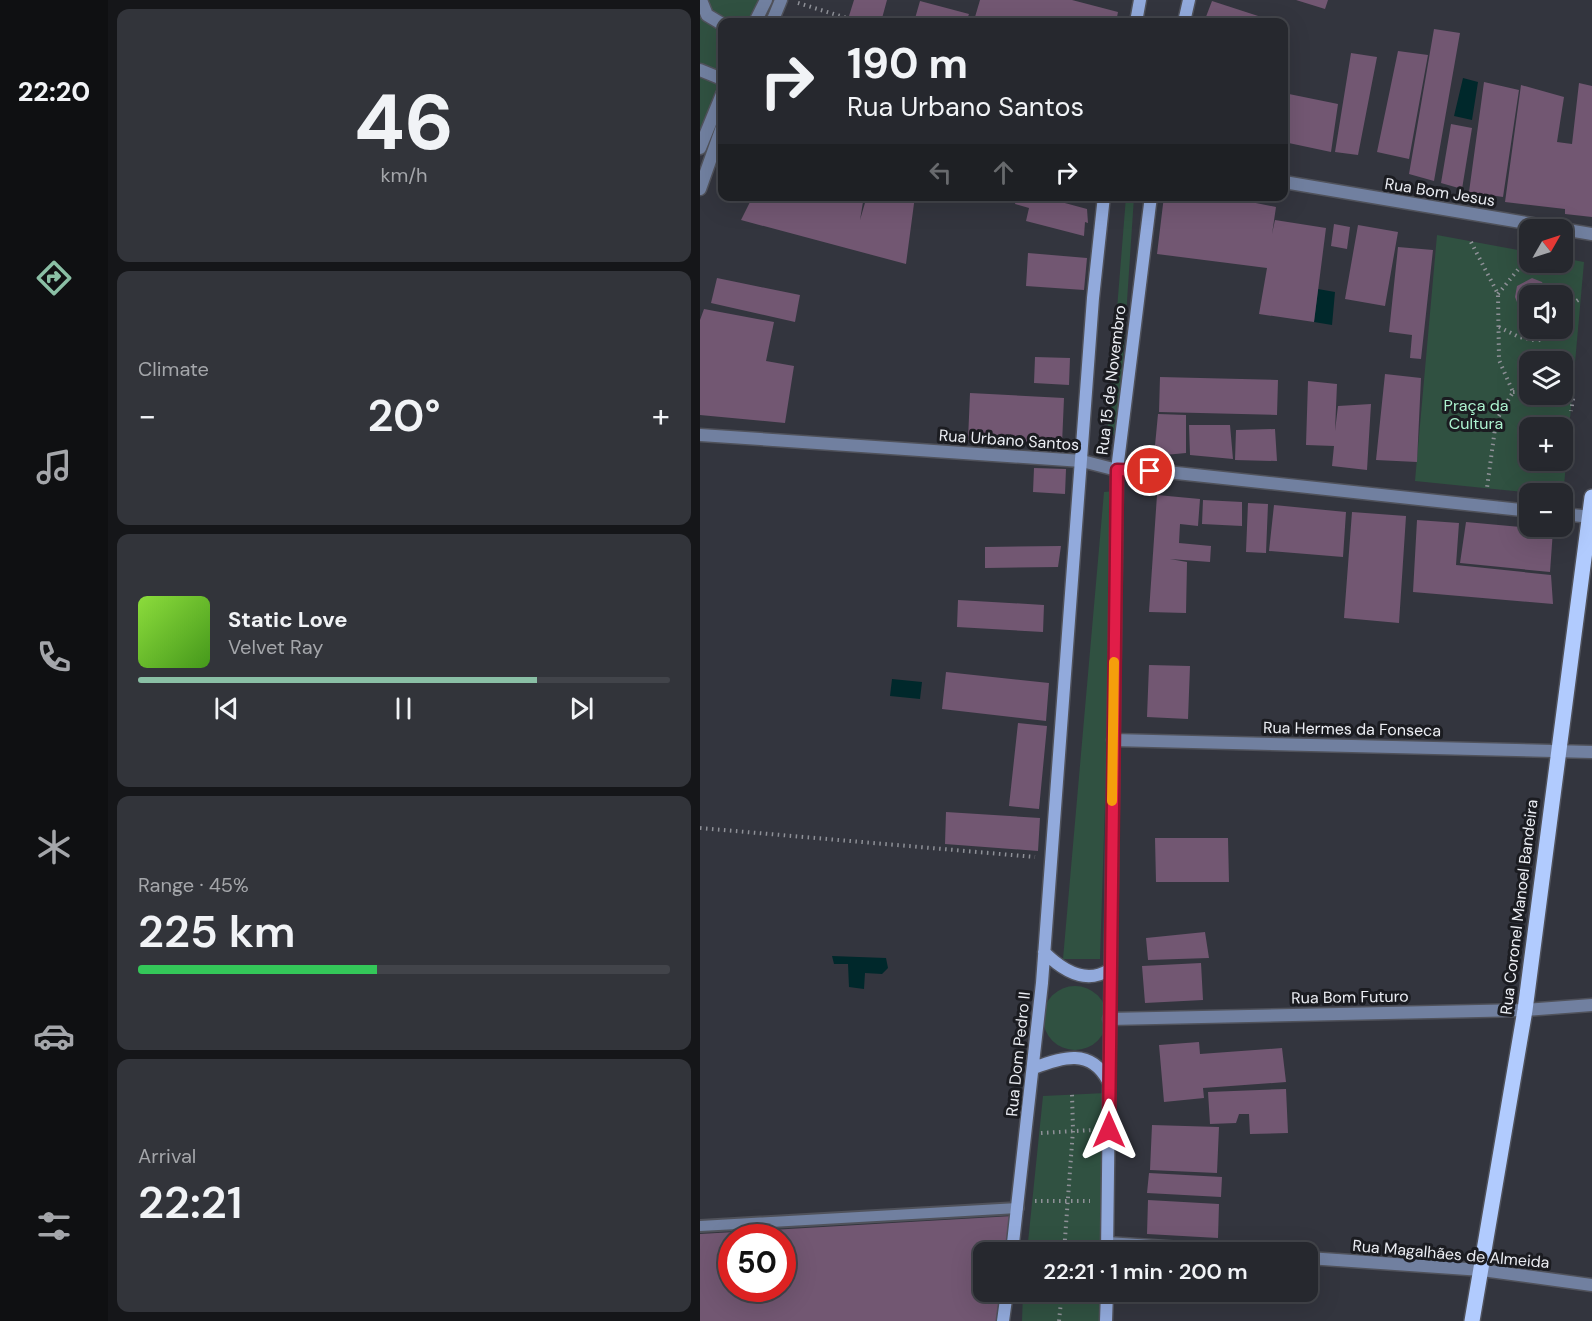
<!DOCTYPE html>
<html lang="en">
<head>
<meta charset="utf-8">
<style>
  :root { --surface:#26282e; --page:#32343a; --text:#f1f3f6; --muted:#a4a6aa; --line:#42444a; --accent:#8abfa5 }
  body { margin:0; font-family:"DM Sans",sans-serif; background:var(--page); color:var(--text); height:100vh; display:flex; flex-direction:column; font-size:22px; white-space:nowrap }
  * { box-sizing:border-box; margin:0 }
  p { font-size:20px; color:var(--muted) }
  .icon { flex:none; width:33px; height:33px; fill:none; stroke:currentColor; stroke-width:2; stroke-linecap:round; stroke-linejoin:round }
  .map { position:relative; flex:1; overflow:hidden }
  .details { display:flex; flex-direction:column; gap:9px; padding:9px; background:#151619; width:592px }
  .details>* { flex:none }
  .guide { position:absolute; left:18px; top:18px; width:570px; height:183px; border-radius:12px; box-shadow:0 6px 24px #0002,0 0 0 2px var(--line); background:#26282e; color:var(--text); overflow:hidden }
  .needle { width:39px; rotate:51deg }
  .fabs { position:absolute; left:819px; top:219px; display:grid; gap:12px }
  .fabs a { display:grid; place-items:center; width:54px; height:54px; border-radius:12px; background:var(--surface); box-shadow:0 6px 24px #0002,0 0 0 2px var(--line); font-size:30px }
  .speed { position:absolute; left:18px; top:1224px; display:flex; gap:12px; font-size:30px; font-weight:700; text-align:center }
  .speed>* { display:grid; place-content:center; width:78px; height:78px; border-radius:50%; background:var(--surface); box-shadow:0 6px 24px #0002,0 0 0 2px var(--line); line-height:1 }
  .speed .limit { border:9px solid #d22; background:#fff; color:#111 }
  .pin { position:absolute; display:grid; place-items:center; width:51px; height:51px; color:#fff; margin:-26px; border:3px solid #fff; border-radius:50%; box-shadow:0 2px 6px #0007 }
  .me { position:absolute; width:66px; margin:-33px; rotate:0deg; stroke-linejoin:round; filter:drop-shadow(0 0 4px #0008) }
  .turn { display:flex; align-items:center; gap:21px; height:126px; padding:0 30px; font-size:27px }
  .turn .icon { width:78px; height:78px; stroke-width:2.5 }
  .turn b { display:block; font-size:42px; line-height:51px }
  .lanes { display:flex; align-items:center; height:57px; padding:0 30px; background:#0003; justify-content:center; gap:30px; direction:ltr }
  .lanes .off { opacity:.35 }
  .big { font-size:45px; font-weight:600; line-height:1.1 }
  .details .widget { flex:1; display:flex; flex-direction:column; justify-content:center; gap:9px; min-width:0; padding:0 21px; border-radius:12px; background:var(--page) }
  .details .dial { align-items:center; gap:0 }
  .dial b { font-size:78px; line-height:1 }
  .song { display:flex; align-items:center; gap:18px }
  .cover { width:72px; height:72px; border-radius:9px; background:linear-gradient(135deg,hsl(90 70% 55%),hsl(100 70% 35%)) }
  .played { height:6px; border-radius:3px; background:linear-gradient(90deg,var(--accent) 75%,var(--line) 75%) }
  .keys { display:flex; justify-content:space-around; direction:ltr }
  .heat { display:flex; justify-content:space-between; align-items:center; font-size:33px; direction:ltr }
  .charge { height:9px; border-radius:4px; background:linear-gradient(90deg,#34c759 45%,var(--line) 0) }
  .trip { position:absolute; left:273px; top:1242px; width:345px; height:60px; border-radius:12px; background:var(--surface); box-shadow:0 6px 24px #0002,0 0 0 2px var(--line); font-weight:600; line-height:60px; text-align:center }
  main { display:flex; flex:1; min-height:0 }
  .tab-bar { display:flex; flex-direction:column; width:108px; justify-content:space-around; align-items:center; background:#0f1012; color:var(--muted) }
  .tab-bar .icon { width:42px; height:42px }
  .tab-bar .active { color:var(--accent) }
  .tab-bar b { font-size:27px; color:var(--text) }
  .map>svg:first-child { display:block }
  .green { fill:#305141; fill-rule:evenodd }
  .water { fill:#00282b }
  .building { fill:#725772; fill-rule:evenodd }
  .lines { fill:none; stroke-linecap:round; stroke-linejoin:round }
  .service-casing { stroke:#50525b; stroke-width:14 }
  .pedestrian-casing { stroke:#50525b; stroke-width:15 }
  .minor-casing { stroke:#50525b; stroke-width:15 }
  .tertiary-casing { stroke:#50525b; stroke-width:15 }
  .secondary-casing { stroke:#50525b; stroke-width:15 }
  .primary-casing { stroke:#50525b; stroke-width:18 }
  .path { stroke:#8f9198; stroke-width:4; stroke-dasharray:1.5 4.5; stroke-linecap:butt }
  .service { stroke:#7180a0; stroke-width:10 }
  .pedestrian { stroke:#7180a0; stroke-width:12 }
  .minor { stroke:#7180a0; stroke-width:12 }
  .tertiary { stroke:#7180a0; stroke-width:12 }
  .secondary { stroke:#92aadc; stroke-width:12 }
  .primary { stroke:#b1cbfe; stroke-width:15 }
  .route-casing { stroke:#92132f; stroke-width:15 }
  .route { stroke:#e11d48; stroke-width:10 }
  .slow { stroke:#f59e0b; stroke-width:10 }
  .labels { text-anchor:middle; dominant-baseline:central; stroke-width:6; stroke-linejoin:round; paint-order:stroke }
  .street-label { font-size:16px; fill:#ebedf3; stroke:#1b1c21 }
  .park-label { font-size:16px; fill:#adf3d0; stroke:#1b1c21 }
</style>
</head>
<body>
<main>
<nav class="tab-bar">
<b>22:20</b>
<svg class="icon active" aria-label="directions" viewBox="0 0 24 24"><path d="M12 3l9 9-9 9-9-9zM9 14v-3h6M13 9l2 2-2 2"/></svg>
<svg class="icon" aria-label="music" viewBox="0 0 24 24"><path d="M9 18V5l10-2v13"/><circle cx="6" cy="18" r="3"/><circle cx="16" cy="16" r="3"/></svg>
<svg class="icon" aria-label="phone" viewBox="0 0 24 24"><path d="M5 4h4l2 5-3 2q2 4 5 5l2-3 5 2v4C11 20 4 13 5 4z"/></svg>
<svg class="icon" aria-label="climate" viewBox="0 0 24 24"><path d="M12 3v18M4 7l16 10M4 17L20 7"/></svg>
<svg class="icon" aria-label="car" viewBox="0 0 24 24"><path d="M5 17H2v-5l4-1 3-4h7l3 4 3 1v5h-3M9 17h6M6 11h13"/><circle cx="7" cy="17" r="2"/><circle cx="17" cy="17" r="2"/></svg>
<svg class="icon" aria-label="filters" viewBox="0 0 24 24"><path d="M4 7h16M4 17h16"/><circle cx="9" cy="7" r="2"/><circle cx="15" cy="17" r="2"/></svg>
</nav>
<section class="details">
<div class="widget dial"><b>46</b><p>km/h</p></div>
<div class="widget"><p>Climate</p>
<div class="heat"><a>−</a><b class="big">20°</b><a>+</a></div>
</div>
<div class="widget">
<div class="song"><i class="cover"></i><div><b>Static Love</b><p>Velvet Ray</p></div></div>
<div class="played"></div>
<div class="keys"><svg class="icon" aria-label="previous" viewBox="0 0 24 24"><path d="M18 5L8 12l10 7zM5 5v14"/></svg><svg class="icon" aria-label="pause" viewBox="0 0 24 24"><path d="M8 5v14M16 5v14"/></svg><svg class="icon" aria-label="next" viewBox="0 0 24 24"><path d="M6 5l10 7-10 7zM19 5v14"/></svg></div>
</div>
<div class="widget"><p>Range · 45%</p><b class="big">225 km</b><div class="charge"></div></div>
<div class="widget"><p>Arrival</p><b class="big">22:21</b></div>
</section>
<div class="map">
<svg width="892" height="1321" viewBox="0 0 892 1321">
  <rect width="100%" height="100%" fill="#33353e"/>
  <path class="green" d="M0,0H66L55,22H22V94L0,148Z
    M426,197H434L418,435L407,434Z
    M737,235L829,252L830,262H862L863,258L884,262L863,497L862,494L834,493L715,481ZM830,296H862V328H830ZM830,362H862V394H830ZM830,428H862V460H830Z
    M415,491L400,959H363L404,492Z
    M343 1018a32 32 0 1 1 64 0a32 32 0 1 1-64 0Z
    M406,1093V1252H327L343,1096Z
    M323,1292H406V1321H322Z"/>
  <path class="water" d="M763,78L778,82L772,120L754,116Z
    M618,289L635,292L632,325L614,322Z
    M192,679L222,682L220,699L190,696Z
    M132,956L186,958L188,968L182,974L165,973L164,989L149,987L148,964H134Z"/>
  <path class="building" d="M154,0H187L181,22L149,16Z
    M280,0H372L418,12L416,22H296L275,17Z
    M596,0H628L625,9Z
    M220,1L269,14L266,22H214Z
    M512,1L577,22H504Z
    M734,29L760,33L734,181L709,174Z
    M698,51L728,55L709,159L677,152Z
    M651,53L677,57L658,155L635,152Z
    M784,82L819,90L803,197L769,192Z
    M879,83L892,86V217L865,214V209L805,202L821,85L864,97L857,142L872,144Z
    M584,93L638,104L631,152L584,142Z
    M751,124L772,128L762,189L741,183Z
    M53,196H164L160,220L167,196H215L206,264L41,220Z
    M317,196H339L387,209L388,223L385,222L384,236L326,221L329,208L315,204Z
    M364,196H389L388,203Z
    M464,196H521L576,207L572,234L575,220L626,228L614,322L559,314L567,268L457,254Z
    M634,224L650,227L647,249L631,246Z
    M658,225L698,232L685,306L645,299Z
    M698,247L733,250L721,359L710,358L712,335L689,332Z
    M328,253L387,258L384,290L326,286Z
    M17,278L100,295L95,322L11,303Z
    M832,278L842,282L849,296H830V313L819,307L815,297L817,286Z
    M4,309L74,322L66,361L94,366L85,423L0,415V320Z
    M335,357L370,358L369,385L334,383Z
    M685,374L721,378L717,462L676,460Z
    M460,377L578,380L577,415L459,412Z
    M608,381L637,384L635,431L638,406L671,404L667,470L632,466L634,446L606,445Z
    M270,393L364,398L362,444L268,440Z
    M458,414L486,415V453L454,456Z
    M489,425H530L533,459L490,455Z
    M575,429L577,461L535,460L536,430Z
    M334,468L366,469L365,494L333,492Z
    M457,495L500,499L498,526L480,524L479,543L511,546L510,562L470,559L487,562L486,613L449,612Z
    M503,500L542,502V526L502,524Z
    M548,503L568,504L566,553L546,552Z
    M574,505L646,512L643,557L569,551Z
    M652,512L706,516L699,623L644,618Z
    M717,520L759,523L756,565L851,575L853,604L713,592Z
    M766,522L853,530L850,572L760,563Z
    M361,546L358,567L285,568V547Z
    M258,600L344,605L343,632L257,627Z
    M449,665L490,666L488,719L447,717Z
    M246,672L349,683L346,721L242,709Z
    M318,723L347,726L339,809L309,806Z
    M246,812L340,818L338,851L245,844Z
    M455,838H528L529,882H456Z
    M505,932L509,958L448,960L446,938Z
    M501,963L503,1000L445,1003L442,966Z
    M499,1042L500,1054L582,1048L586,1082L503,1088L504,1098L464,1102L459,1045Z
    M586,1089L588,1133L550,1134L549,1114H539L536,1123L510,1124L508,1092Z
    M452,1125L519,1127L517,1173L450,1170Z
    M449,1173L522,1177L521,1197L447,1193Z
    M448,1200L519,1204L518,1238L447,1234Z
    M313,1216L309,1252H284V1292H304L300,1321H0V1234ZM32,1238H82V1288H32Z"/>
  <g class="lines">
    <defs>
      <path id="service" d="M0,1226L318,1208"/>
      <path id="pedestrian" d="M1,0L7,15L22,24
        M55,22L66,0
        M0,70L22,79
        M0,148L22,94"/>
      <path id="minor" d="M584,182L892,234
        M413,740L892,752
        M409,1019L825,1010L892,1005
        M408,1243L538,1252
        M608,1258L782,1270L892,1285"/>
      <path id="tertiary" d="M72,22L81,0
        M0,189L22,127
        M0,435L382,461L417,470L467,472L830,511
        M862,514L892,517"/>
      <path id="secondary" d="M436,22L440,0
        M484,22L489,0
        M344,952C362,970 385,985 409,970
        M334,1068C362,1057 391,1048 408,1081
        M312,1252L342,983L393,298L404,196
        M407,1252L417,470L451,196
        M303,1321L307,1292
        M406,1321L407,1292"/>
      <path id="primary" d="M772,1321L825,1010L892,497"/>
    </defs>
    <use href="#service" class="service-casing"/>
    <use href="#pedestrian" class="pedestrian-casing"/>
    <use href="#minor" class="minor-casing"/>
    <use href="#tertiary" class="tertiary-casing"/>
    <use href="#secondary" class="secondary-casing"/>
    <use href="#primary" class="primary-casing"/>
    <path class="path" d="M98,3L160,22
      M771,242L798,294L799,360L813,392L796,421L787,488
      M798,294L830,255
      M862,311L881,298
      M799,327L819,337L838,341L851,328
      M813,392L830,391
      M861,394L873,400L871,411
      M0,828L335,857
      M341,1133L393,1130
      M335,1201H390
      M364,1252L373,1130L372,1094
      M323,1301L391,1298
      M359,1321L362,1292"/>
    <use href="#service" class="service"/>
    <use href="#pedestrian" class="pedestrian"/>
    <use href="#minor" class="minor"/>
    <use href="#tertiary" class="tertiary"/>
    <use href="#secondary" class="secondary"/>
    <use href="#primary" class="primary"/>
  </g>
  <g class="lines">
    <defs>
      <path id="route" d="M409,1130L417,470L450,471"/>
    </defs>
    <use href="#route" class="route-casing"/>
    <use href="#route" class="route"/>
    <path class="slow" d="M412,801L414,662"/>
  </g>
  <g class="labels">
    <g class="street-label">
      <text transform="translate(740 192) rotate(9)">Rua Bom Jesus</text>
      <text transform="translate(411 380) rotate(-83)">Rua 15 de Novembro</text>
      <text transform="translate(309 440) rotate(4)">Rua Urbano Santos</text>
      <text transform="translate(652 729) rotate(1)">Rua Hermes da Fonseca</text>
      <text transform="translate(819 907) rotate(-83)">Rua Coronel Manoel Bandeira</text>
      <text transform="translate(650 997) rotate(-1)">Rua Bom Futuro</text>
      <text transform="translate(318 1054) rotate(-84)">Rua Dom Pedro II</text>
      <text transform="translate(751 1254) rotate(5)">Rua Magalhães de Almeida</text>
    </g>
    <g class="park-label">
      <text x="776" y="405">Praça da<tspan x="776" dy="18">Cultura</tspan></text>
    </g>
  </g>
</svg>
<div class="fabs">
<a><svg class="needle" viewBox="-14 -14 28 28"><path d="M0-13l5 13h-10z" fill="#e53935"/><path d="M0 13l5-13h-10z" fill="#a4a6aa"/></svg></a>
<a><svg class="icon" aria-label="sound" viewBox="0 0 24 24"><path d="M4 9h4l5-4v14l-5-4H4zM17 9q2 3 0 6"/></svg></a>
<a><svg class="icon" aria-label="layers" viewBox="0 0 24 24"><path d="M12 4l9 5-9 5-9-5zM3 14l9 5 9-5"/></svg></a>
<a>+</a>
<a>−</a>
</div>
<div class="speed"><div class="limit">50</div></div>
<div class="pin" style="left:450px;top:471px;background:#d93025"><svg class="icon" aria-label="arrive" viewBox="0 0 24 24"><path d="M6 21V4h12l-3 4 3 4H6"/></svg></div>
<svg class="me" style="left:409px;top:1130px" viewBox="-20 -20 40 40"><path d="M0-17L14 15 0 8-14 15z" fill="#e11d48" stroke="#fff" stroke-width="4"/></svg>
<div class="trip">22:21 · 1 min · 200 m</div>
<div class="guide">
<div class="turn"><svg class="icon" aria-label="right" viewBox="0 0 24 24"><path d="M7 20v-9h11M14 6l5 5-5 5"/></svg><div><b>190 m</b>Rua Urbano Santos</div></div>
<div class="lanes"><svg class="icon off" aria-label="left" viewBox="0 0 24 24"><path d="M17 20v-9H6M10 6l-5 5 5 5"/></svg><svg class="icon off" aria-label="ahead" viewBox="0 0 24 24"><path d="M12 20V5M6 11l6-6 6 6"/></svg><svg class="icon" aria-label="right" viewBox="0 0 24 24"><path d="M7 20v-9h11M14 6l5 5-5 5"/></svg></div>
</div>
</div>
</main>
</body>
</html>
